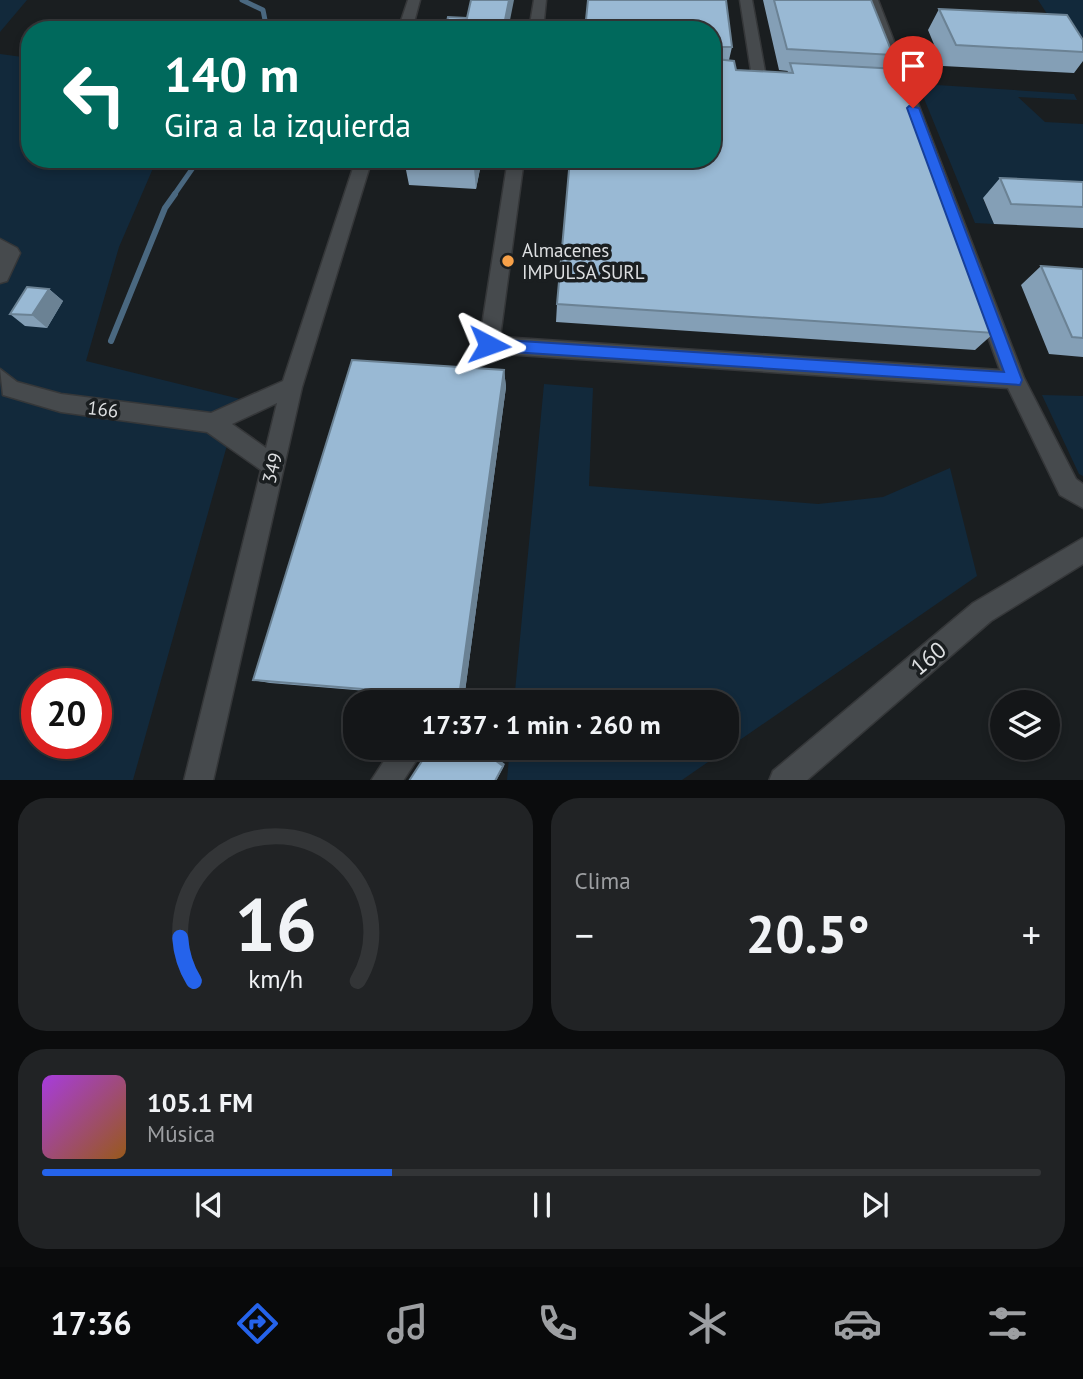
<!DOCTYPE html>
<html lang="es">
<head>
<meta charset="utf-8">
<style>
  :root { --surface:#141618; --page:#212325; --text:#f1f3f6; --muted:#9d9fa2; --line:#333537; --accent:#2563eb }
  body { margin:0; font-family:"PT Sans",sans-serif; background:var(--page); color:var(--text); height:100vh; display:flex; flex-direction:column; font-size:26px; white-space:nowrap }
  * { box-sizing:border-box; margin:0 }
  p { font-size:23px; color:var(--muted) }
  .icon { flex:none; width:38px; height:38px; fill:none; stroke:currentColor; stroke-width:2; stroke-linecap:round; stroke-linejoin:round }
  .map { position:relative; height:780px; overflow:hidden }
  .sheet { display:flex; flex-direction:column; gap:18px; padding:18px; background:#0b0c0d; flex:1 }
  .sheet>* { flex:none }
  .top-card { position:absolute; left:21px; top:21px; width:700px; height:147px; border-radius:28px; box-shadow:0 4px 10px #0003,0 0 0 2px var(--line); background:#00695c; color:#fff; overflow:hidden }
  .controls { position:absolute; left:990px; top:690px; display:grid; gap:14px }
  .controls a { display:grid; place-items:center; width:70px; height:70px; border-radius:50%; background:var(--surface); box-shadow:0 4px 10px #0003,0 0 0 2px var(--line); font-size:35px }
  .speed { position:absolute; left:21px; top:668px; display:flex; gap:14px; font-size:35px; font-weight:700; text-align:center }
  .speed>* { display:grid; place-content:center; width:91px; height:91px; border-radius:50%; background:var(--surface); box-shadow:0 4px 10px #0003,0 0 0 2px var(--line); line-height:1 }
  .speed .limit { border:10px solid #d22; background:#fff; color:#111 }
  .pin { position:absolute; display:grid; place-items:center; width:60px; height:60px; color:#fff; margin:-72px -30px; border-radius:50% 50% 50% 0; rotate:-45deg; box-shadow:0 0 7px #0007 }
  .pin .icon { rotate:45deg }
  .me { position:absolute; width:77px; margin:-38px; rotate:94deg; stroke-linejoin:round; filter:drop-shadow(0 0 5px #0008) }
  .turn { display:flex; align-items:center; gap:24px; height:147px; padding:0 28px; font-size:32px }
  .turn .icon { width:91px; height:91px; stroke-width:2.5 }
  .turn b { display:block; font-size:49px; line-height:60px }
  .big { font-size:52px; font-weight:700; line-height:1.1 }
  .sheet .tile { flex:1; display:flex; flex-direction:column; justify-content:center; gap:10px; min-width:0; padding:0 24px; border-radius:28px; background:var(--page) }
  .sheet .dial { align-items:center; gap:0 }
  .dial svg { height:182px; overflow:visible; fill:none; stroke:var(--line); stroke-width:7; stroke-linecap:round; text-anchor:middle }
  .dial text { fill:var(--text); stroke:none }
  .song { display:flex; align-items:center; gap:21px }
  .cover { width:84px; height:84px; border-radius:10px; background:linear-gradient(135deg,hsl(280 70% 55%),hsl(30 70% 35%)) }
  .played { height:7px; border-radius:4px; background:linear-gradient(90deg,var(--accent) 35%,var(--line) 35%) }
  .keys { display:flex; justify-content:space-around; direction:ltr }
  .heat { display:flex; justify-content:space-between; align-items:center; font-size:38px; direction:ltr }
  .sheet .tiles { flex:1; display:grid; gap:18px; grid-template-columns:1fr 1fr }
  .tile:last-child { grid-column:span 2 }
  .trip { position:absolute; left:343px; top:690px; width:396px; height:70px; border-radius:28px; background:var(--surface); box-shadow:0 4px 10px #0003,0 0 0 2px var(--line); font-weight:700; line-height:70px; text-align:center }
  .tab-bar { display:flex; height:112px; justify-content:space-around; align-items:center; background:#08090a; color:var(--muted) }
  .tab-bar .icon { width:49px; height:49px }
  .tab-bar .current { color:var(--accent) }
  .tab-bar b { font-size:32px; color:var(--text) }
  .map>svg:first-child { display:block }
  .green { fill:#12293b; fill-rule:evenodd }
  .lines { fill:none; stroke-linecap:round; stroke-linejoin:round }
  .stream-far1 { stroke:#4a6880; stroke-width:5 }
  .stream { stroke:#4a6880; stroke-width:6 }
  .minor-casing { stroke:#353739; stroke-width:3 }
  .minor { fill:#464a4d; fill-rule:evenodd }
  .wall { fill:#849fb6 }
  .shaded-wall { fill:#6b8294 }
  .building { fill:#99b9d4; stroke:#6b8294; stroke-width:2 }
  .route { fill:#2563eb; stroke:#184099; stroke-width:2 }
  .poi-dot { fill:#f7a149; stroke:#1a1e20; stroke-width:2.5 }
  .labels { text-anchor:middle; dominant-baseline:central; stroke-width:7; stroke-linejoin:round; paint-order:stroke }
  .poi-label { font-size:19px; fill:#dddfe1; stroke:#1a1e20; text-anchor:start }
  .street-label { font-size:19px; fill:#dddfe1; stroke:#1a1e20 }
  .near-street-label { font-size:23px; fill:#dddfe1; stroke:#1a1e20 }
</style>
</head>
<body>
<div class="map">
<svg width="1083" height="781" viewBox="0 0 1083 781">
  <rect width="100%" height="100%" fill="#1a1e20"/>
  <path class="green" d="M0,0H27L0,32Z
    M1038,0H1083V38L1051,36L1053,23Z
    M0,54L30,58V159H157L119,247L86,361L240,399L133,780L0,781ZM37,684H96V744H37Z
    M937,85L1074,94L1077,100L1018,97L1045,122L1083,124V203L983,199L994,224L975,223L923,96L930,86Z
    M544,384L593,388L589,486L818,504L883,497L950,468L977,576L682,780H507L510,747H726V702H514Z
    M1042,395L1083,396V476L1079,474Z"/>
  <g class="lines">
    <path class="stream-far1" d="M242,0L263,10L267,30
      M174,195L199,159"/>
    <path class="stream" d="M111,341L165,208L175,194"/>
    <defs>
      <path id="minor" d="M408,0H420L412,30H398Z
        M534,0H546L543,30H529Z
        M740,0H752L766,77L764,80L759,81L752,77Z
        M866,0H878L1024,378L1076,479L1083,484V508L1060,495L1008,388L489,353L482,351L479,345L508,159H524L500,337L1000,370Z
        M356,159H372L302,387L213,781H184L261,470L207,432L61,412L3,395L0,369L17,382L61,394L211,413L283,381ZM277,403L266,448L232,424Z
        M0,239L17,248L20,253L7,281L0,283Z
        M1083,538V564L991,621L806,781H769L773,771L973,603Z
        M393,747H425L403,781H371Z"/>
    </defs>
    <use href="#minor" class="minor-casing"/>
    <use href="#minor" class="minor"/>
  </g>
  <path class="wall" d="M763,0H871L893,55L886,68L994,333L975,350L556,322L557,304L712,30L732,47L729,60L736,70L787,73L788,71L779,70Z
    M939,9L1083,40V61L1074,73L943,66L928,30Z
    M406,159H482L476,189L409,185L405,165Z
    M1000,178L1083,182V228L994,224L983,198Z
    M1041,266L1083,269V357L1049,354L1021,285Z
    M49,289L63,301L47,328L25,326L10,314Z
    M504,370L506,387L464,699L270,683L253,680Z"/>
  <path class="shaded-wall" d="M509,0H514L508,30H503Z
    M476,159H482L476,189L474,169Z
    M49,289L63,301L47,328L32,315Z
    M504,370L506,387L464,699L459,697Z
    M477,747H482L505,764L496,781H495Z"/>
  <path class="building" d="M471,0H509L503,30H445L448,17L467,18Z
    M588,0H726L732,47H716V59L734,61L736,70L793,73L790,63L898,69L994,333L557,304L570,159H712V30H585Z
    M774,0H871L893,55L787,49Z
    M939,9L1067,15L1083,40V52L956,45Z
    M406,159H476L474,169L405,165Z
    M1000,178L1083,182V207L1011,204Z
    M1041,266L1083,269V338L1072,337Z
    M27,287L49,289L32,315L10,314Z
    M352,360L504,370L459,697L253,680Z
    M431,747H477L503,766L495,781H409Z"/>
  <path class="route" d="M909,106L919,108L1022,380L1020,385L483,350L481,345L489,339L1004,372L907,108Z"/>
  <circle class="poi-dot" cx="508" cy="261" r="7"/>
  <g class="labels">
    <g class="poi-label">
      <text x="522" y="250">Almacenes<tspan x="522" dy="22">IMPULSA SURL</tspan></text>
    </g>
    <g class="street-label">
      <text transform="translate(103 409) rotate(7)">166</text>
      <text transform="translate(272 468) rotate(-76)">349</text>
    </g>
    <g class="near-street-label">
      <text transform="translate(928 658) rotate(-40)">160</text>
    </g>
  </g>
</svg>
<div class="controls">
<a><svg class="icon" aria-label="layers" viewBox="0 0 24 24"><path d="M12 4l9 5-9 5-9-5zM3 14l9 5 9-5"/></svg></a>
</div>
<div class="speed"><div class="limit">20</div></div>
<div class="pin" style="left:913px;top:108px;background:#d93025"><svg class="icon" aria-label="arrive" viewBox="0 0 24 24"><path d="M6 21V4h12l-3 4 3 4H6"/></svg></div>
<svg class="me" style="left:489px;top:345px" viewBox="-20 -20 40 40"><path d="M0-17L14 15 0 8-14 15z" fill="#2563eb" stroke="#fff" stroke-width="4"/></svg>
<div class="trip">17:37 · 1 min · 260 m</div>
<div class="top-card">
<div class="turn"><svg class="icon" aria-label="left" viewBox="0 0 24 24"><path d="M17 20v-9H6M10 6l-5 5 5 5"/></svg><div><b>140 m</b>Gira a la izquierda</div></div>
</div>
</div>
<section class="sheet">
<div class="tiles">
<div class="tile dial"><svg viewBox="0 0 100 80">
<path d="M14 69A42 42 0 1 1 86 69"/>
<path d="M14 69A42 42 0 0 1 8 50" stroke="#2563eb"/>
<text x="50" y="56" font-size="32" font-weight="700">16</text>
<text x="50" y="72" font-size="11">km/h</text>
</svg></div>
<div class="tile"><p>Clima</p>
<div class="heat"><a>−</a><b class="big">20.5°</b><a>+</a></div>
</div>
<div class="tile">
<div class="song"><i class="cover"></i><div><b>105.1 FM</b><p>Música</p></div></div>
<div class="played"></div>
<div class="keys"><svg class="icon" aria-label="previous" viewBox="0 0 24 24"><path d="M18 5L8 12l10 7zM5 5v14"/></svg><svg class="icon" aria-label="pause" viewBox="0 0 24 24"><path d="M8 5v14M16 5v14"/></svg><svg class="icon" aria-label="next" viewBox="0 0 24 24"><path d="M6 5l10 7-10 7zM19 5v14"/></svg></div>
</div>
</div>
</section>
<nav class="tab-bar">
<b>17:36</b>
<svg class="icon current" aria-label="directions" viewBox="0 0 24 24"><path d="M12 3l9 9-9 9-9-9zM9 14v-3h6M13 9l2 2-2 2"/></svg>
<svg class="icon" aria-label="music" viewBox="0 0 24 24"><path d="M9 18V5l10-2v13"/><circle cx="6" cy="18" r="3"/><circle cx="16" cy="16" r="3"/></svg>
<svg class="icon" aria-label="phone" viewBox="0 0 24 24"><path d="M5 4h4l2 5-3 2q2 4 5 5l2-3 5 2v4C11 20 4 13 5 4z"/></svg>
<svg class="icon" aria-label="climate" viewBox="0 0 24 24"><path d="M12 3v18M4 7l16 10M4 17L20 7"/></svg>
<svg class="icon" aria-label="car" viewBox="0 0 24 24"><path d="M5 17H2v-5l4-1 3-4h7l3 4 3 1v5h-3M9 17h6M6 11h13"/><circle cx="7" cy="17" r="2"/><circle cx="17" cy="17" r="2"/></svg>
<svg class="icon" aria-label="filters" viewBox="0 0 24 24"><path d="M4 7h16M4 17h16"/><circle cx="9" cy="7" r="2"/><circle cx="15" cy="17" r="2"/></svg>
</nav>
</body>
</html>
